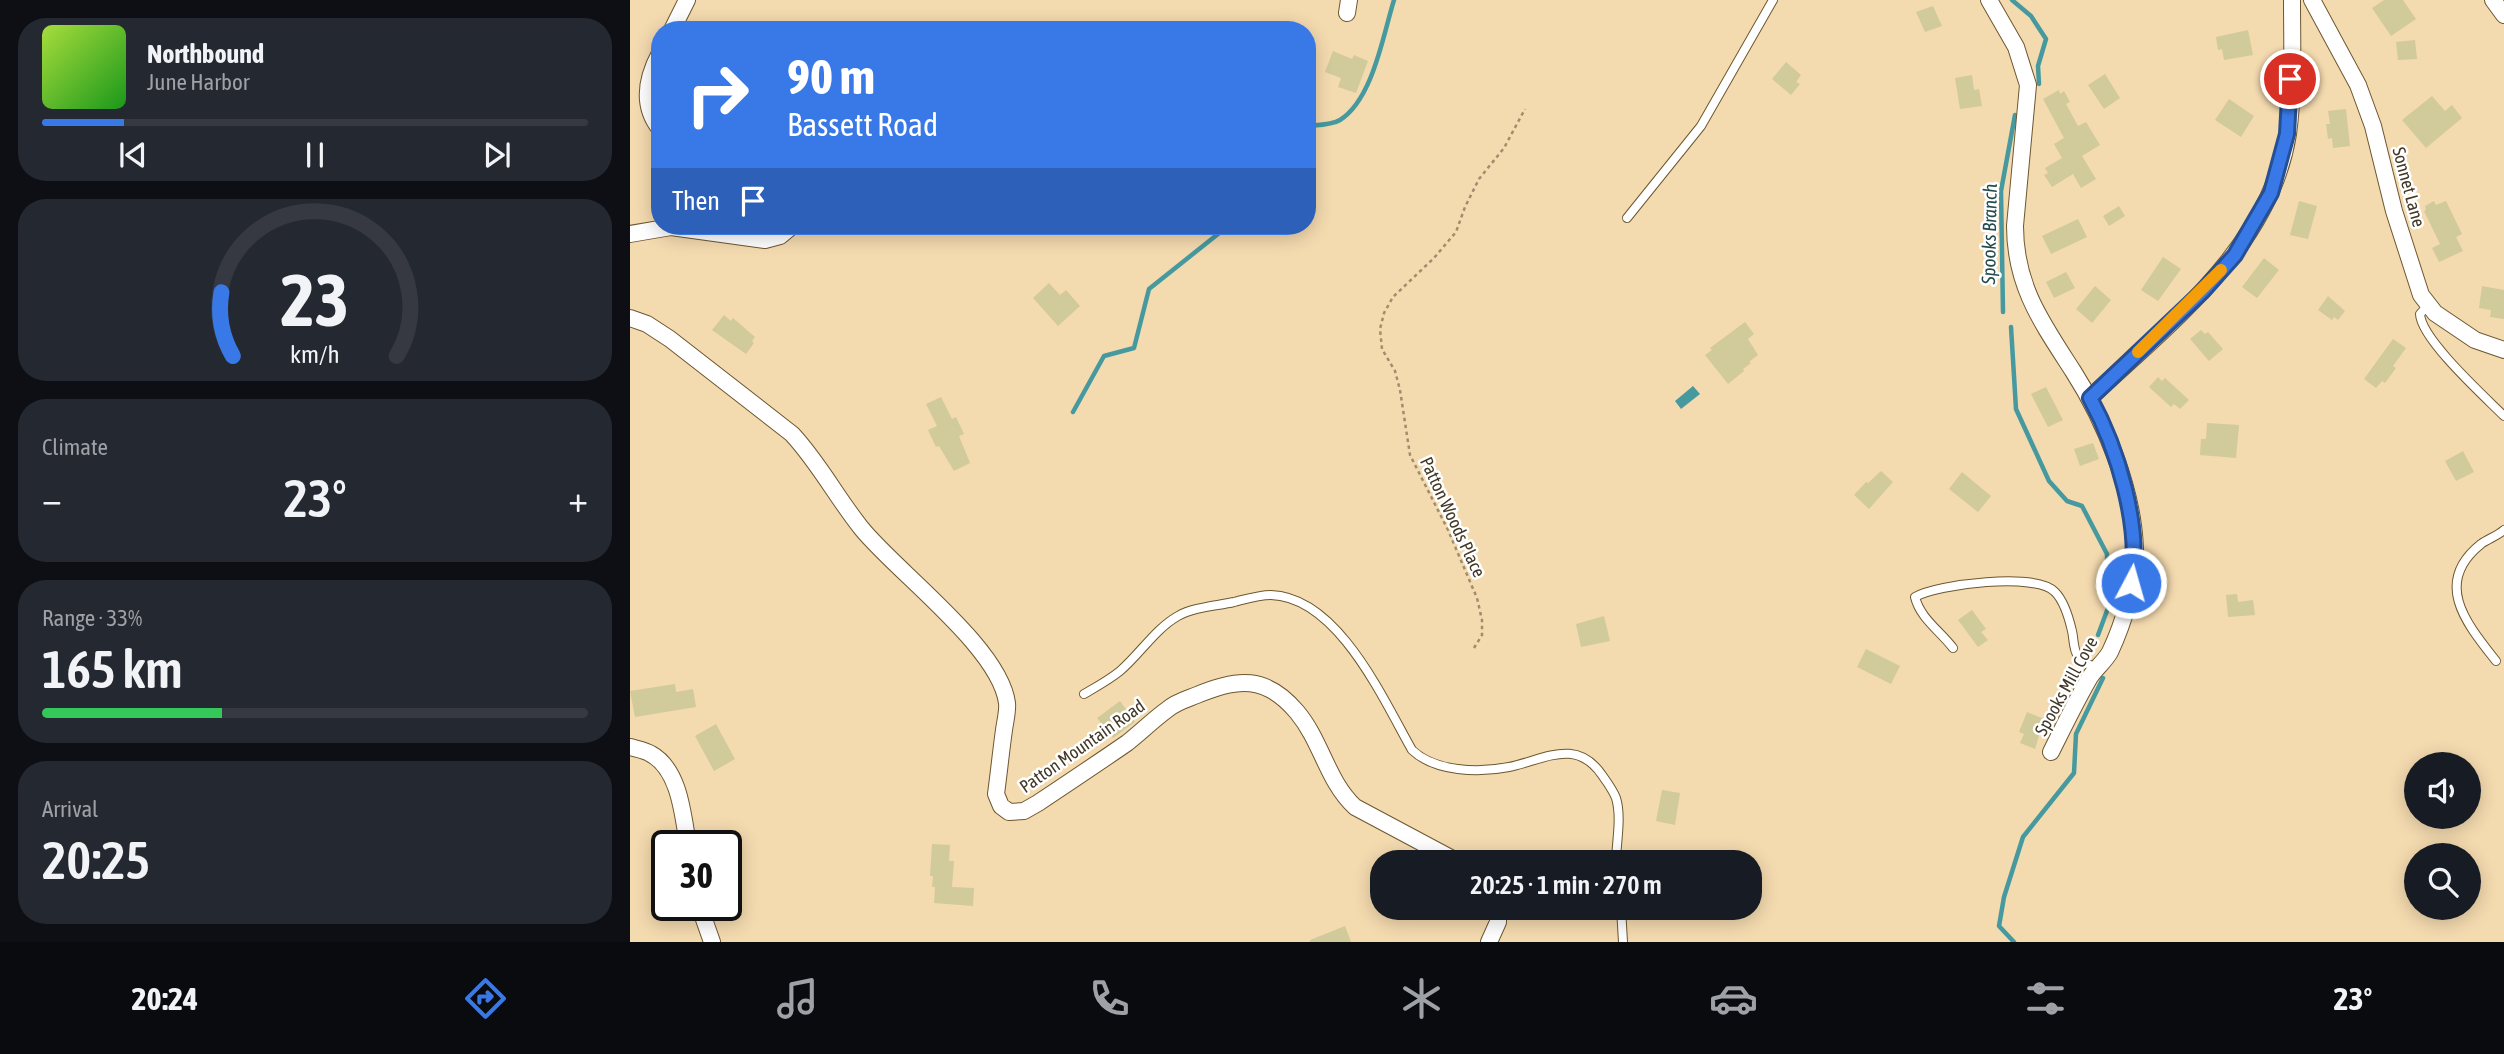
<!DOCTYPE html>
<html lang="en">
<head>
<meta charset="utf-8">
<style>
  :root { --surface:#171b24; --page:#242831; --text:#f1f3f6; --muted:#9ea1a6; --line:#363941; --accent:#3979e7 }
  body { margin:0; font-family:"Asap Condensed",sans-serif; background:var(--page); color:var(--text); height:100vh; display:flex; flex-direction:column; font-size:26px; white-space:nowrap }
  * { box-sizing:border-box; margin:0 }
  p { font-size:23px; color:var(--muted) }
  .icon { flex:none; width:38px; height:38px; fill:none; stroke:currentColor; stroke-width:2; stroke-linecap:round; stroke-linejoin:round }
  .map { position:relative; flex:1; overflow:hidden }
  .sheet { display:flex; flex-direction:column; gap:18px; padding:18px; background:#0d0f14; width:630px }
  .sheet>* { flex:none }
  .top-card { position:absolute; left:21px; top:21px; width:665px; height:214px; border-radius:28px; box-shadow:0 4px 18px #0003; background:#3979e7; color:#fff; overflow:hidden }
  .controls { position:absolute; left:1774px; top:752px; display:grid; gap:14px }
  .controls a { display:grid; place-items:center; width:77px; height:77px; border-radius:50%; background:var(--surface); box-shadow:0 4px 18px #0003; font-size:35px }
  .speed { position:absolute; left:21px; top:830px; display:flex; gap:14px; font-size:35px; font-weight:700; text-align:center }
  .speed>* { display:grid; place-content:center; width:91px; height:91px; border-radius:50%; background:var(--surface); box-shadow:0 4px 18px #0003; line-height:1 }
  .speed .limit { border:4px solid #111; border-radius:10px; background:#fff; color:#111 }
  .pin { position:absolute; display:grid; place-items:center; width:60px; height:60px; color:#fff; margin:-30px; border:4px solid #fff; border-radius:50%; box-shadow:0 2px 7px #0007 }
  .me { position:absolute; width:77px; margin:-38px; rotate:6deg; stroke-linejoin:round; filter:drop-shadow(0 0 5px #0008) }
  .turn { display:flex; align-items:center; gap:24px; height:147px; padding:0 21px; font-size:32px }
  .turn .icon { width:91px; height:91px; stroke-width:2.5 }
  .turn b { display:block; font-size:49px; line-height:60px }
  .then { display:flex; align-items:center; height:66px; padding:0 21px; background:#0003; gap:14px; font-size:26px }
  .big { font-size:52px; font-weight:600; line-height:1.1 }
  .sheet .widget { flex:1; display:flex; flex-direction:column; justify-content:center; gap:10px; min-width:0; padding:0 24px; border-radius:28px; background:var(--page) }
  .sheet .dial { align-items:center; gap:0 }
  .dial svg { height:182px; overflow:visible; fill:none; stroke:var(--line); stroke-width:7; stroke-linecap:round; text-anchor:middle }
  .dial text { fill:var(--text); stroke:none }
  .song { display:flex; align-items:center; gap:21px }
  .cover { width:84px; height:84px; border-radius:10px; background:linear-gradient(135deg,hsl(80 70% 55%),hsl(120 70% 35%)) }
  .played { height:7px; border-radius:4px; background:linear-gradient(90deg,var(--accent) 15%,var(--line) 15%) }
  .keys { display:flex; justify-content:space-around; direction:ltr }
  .heat { display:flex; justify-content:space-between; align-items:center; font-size:38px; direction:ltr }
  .charge { height:10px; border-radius:5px; background:linear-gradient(90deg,#34c759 33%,var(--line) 0) }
  .trip { position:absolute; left:740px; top:850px; width:392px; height:70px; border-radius:28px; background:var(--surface); box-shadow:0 4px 18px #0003; font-weight:600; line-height:70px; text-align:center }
  .dock { display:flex; height:112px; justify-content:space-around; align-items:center; background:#090b0e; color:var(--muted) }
  .dock .icon { width:49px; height:49px }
  .dock .on { color:var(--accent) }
  .dock b { font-size:32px; color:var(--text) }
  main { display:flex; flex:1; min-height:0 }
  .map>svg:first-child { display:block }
  .water { fill:#469a9f }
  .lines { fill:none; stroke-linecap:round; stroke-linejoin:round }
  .stream { stroke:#469a9f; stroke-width:4.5 }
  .building { fill:#d1ca9b }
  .lane-casing { stroke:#6d5730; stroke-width:10 }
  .street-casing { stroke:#6d5730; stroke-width:18 }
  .path { stroke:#9f8d6e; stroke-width:2.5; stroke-dasharray:3.5 3.5; stroke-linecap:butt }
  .lane { stroke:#fff; stroke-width:8 }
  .street { stroke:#fff; stroke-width:16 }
  .route-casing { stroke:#254f96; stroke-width:18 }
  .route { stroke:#3979e7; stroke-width:12 }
  .slow { stroke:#f59e0b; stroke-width:12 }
  .labels { text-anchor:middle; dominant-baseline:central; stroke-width:5; stroke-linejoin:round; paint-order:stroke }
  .street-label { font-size:18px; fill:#423827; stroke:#fff }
  .water-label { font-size:19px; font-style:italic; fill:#234a4c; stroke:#fff }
</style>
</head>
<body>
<main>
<section class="sheet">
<div class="widget">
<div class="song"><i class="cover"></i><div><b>Northbound</b><p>June Harbor</p></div></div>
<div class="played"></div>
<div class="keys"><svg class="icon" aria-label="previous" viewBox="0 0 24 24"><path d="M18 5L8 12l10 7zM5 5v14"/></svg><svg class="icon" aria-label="pause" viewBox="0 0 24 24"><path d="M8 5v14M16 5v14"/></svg><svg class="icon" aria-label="next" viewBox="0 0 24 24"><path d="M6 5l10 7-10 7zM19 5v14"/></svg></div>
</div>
<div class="widget dial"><svg viewBox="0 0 100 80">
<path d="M14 69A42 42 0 1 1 86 69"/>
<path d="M14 69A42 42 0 0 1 9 41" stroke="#3979e7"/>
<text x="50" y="56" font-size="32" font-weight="700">23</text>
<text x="50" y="72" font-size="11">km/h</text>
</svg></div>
<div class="widget"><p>Climate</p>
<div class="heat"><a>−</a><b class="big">23°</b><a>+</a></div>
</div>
<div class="widget"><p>Range · 33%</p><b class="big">165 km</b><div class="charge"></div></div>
<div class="widget"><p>Arrival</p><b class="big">20:25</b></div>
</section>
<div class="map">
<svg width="1874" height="942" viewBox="0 0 1874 942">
  <rect width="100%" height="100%" fill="#f4daaf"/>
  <path class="water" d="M1063,386L1070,394L1051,409L1045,401Z"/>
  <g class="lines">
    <path class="stream" d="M1382,0L1401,16L1416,39L1408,66L1409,84
      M677,126C687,125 702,125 710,120C743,99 753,35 764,0
      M1373,312L1371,191L1385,115
      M1381,327L1386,409L1419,481L1437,501L1452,506L1477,554L1478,608L1468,635
      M443,412L474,356L504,348L519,289L593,230L595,226
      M1384,942L1369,926L1374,897L1393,837L1444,773L1446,734L1473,678"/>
  </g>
  <path class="building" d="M1754,0H1773L1786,19L1761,36L1742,8Z
    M1303,6L1312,26L1295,32L1286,12Z
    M1618,30L1623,55L1594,60L1592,49L1588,50L1586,37Z
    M1785,40L1787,59L1768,60L1766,42Z
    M703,51L722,59L724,55L738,61L726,93L708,87L711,78L695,72Z
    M1156,62L1171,75L1166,82L1170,84L1161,95L1142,79Z
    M1475,74L1490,98L1474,109L1458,85Z
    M1342,75L1344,90L1349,89L1352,106L1330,109L1325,78Z
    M1429,90L1430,94L1434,91L1440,102L1436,104L1448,126L1456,122L1470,145L1452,156L1466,179L1451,188L1443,174L1422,187L1414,175L1418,173L1415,168L1432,158L1424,144L1434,138L1413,99Z
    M1802,96L1815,111L1822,105L1832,118L1796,148L1772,120Z
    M1599,99L1624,116L1611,137L1585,120Z
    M1716,109L1720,146L1703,148L1702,138L1698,139L1696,124H1700L1698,111Z
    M1669,201L1687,206L1678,239L1660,235Z
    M1804,201L1806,205L1816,201L1832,234L1826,237L1833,251L1809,262L1802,248L1810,244L1794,211L1796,210L1795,206Z
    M1489,206L1495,216L1479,226L1473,216Z
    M1448,219L1457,237L1421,254L1412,236Z
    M1533,257L1551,269L1528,301L1511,290Z
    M1634,258L1649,270L1627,298L1612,287Z
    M1436,272L1445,288L1424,298L1416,282Z
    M419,283L430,295L436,290L450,306L428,326L403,298Z
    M1465,286L1481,300L1462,323L1446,309Z
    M1852,286L1874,290V319L1860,317L1861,310L1849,308Z
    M1698,296L1715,311L1708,320L1704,317L1702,320L1688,310Z
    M94,315L101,321L103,318L125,337L122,341L124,343L116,354L82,330Z
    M1115,322L1124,334L1118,339L1128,355L1119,362L1121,363L1113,369L1114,371L1098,384L1075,355L1082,350L1080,348Z
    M1571,330L1575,334L1578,332L1593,349L1579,361L1560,339Z
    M1763,339L1776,348L1763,366L1766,368L1755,383L1752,381L1746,388L1734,379Z
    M1528,377L1532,381L1535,378L1559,400L1550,409L1544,404L1541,407L1519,387Z
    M1416,387L1433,420L1418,427L1401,394Z
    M311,397L322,419L326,417L334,434L329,436L340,463L324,471L309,446L306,447L298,430L307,426L296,404Z
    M1577,423L1609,425L1606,458L1570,455L1571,439H1576Z
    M1463,443L1469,459L1450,466L1444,449Z
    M1833,451L1844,472L1826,481L1815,461Z
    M1251,471L1263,482L1239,509L1224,495L1236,482L1238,483Z
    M1332,472L1361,496L1348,512L1319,489Z
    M1607,594L1608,602L1623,600L1625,615L1598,617L1596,595Z
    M1342,610L1356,629L1351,632L1358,640L1348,647L1328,620Z
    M974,616L980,641L951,647L946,624Z
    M1236,649L1270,666L1261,684L1227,667Z
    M45,684L46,692L63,689L66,707L5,717L0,691Z
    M490,701L505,722L483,738L467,718Z
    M1397,712L1414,719L1405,749L1390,743L1394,734L1389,732Z
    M86,724L105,759L84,771L65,736Z
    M1032,790L1050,793L1045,825L1026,821Z
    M302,844L320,845L319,861H324L322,887L344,888L343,906L304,903L305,887H302L303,876H300Z
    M715,926L721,942H680V940Z"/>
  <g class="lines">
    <defs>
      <path id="lane" d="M997,218L1071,126L1143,0
        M1799,304L1790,314C1791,339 1854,396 1874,416
        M1323,648C1310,631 1290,618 1285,597C1308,584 1406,572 1425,592C1434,601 1439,618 1442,631C1444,639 1443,650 1448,656C1452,662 1460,665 1466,668
        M1866,661C1837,624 1802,583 1851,544C1858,539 1867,536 1874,530
        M454,694C466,687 479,680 490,671C510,654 525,629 548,616C564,607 586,606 604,602C616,599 629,595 641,595C708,597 753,699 782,750C805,772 849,773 879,767C914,760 946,737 972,775C977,782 983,790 986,798C992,818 986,843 986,863
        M991,908L993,942"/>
      <path id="street" d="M1359,0L1386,47L1398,85L1385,226C1385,286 1412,323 1443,371C1475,421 1503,489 1505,549C1506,583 1494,622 1480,652C1475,661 1466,668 1460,677C1446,701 1434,726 1421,752
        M1682,0L1728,85L1743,126L1764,211L1791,295L1805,313L1845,340L1874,350
        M1863,0L1874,15
        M717,13L719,0
        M42,30L57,0
        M30,53C16,79 11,105 30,129
        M0,234L41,227L135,240L150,236L162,226
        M0,318L17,324L40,339L162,434C189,463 207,498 232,529C268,573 370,648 377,703C378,711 375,722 374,730C371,751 369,772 366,794L371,806L379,812L394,811L408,803C438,783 468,763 497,743C511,732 524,719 538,709C546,702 557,699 567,695C607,678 636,675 667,712C692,742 697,781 725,807L830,863
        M1460,398C1539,323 1640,248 1658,134C1664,90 1662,44 1662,0
        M0,747C7,749 15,750 21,754C50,770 53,816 58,845
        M69,905L82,942
        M859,942L868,922V908"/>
    </defs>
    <use href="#lane" class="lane-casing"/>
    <use href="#street" class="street-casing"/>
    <path class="path" d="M844,648L852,635V620L847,598L818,530L780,455L770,390L765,371L752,349L750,329L754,313L763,297L804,258L826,232L835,207L849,179L874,148L895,109"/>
    <use href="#lane" class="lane"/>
    <use href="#street" class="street"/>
  </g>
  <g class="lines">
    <defs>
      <path id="route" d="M1501,583C1512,528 1487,447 1460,398L1572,292L1605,255L1641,193L1657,134L1660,79"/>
    </defs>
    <use href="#route" class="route-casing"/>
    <use href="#route" class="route"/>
    <path class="slow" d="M1508,352L1591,270"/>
  </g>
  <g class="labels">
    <g class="street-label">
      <text transform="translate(1779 187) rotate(75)">Sonnet Lane</text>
      <text transform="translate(823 517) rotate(65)">Patton Woods Place</text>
      <text transform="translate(1436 686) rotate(-61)">Spooks Mill Cove</text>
      <text transform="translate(452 746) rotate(-35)">Patton Mountain Road</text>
    </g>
    <g class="water-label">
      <text transform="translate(1359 234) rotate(-89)">Spooks Branch</text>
    </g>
  </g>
</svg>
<div class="controls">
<a><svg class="icon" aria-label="sound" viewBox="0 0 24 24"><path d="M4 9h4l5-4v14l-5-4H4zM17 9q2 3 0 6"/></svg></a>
<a><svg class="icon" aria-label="search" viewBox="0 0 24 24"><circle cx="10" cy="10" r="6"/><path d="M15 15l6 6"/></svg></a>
</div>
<div class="speed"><div class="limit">30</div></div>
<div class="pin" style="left:1660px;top:79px;background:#d93025"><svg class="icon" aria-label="arrive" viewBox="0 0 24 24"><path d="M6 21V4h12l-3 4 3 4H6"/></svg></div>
<svg class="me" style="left:1501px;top:583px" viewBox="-20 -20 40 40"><circle r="17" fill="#3979e7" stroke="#fff" stroke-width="3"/><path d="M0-11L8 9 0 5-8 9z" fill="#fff"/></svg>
<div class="trip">20:25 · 1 min · 270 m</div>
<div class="top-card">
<div class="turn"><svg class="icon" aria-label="right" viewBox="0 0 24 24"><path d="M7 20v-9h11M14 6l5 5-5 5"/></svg><div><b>90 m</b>Bassett Road</div></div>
<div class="then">Then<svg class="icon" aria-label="arrive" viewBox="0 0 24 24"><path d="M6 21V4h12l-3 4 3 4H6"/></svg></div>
</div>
</div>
</main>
<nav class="dock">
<b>20:24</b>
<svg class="icon on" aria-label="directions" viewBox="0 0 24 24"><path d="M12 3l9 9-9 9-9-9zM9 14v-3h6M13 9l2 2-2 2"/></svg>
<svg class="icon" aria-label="music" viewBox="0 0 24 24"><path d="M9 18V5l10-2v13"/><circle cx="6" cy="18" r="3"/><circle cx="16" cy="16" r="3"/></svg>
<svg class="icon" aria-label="phone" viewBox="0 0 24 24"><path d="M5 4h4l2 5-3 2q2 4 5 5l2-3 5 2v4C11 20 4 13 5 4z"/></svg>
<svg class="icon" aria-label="climate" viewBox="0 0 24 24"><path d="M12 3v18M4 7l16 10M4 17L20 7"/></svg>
<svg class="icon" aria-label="car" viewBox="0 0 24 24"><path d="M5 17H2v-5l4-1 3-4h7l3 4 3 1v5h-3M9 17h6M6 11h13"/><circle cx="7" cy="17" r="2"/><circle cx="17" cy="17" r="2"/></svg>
<svg class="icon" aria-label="filters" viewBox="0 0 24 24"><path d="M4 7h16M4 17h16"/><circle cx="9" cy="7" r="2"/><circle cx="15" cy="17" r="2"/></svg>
<b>23°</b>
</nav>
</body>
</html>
